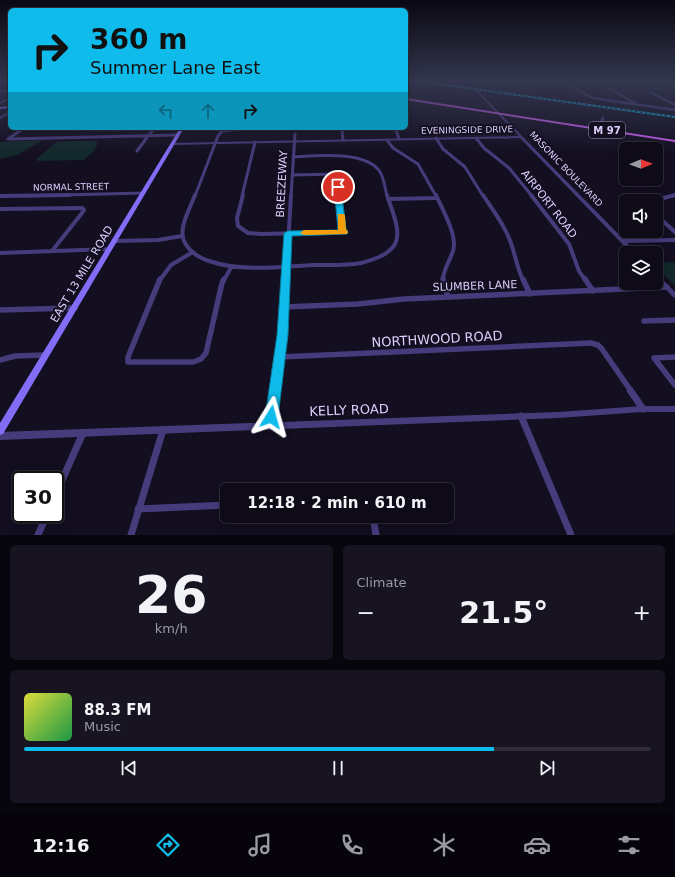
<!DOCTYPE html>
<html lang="en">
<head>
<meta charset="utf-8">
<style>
  :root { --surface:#0e0a18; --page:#171321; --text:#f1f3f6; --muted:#9b9aa2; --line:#2e2b37; --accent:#0ebbea }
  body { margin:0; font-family:"DejaVu Sans",sans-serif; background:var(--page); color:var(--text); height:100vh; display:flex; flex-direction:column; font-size:15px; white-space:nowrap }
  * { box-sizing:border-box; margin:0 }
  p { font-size:13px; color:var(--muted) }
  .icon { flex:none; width:22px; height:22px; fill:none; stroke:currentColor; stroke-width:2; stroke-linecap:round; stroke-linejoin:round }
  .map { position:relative; height:535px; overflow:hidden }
  .drawer { display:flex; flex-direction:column; gap:10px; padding:10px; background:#08060d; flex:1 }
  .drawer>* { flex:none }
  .guide { position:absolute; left:8px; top:8px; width:400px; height:122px; border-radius:6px; box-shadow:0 2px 10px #0003,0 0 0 1px var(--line); background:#0ebbea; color:#111; overflow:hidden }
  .needle { width:26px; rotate:89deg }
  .controls { position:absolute; left:619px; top:142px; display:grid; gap:8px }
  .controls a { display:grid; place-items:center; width:44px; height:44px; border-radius:6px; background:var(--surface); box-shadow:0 2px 10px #0003,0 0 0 1px var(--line); font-size:20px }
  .speed { position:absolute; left:12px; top:471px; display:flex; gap:8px; font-size:20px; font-weight:700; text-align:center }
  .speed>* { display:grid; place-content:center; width:52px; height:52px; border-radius:50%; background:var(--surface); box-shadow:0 2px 10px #0003,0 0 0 1px var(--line); line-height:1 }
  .speed .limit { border:2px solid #111; border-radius:6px; background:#fff; color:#111 }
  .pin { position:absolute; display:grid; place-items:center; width:34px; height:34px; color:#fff; margin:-17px; border:2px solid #fff; border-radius:50%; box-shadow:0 1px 4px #0007 }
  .me { position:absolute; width:44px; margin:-22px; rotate:8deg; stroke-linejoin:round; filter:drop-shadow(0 0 3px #0008) }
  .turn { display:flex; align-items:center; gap:14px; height:84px; padding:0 16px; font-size:18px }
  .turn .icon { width:52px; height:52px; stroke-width:2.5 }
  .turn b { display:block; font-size:28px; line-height:34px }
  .lanes { display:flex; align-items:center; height:38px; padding:0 16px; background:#0003; justify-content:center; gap:20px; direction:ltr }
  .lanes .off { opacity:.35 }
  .big { font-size:30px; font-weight:800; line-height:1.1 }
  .drawer .card { flex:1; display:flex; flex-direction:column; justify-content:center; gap:6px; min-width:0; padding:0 14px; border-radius:6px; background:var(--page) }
  .drawer .dial { align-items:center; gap:0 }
  .dial b { font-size:52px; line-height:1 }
  .song { display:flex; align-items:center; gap:12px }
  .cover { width:48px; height:48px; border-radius:6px; background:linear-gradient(135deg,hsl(60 70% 55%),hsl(140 70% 35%)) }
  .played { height:4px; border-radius:2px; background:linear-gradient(90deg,var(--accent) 75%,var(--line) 75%) }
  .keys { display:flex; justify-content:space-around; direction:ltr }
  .heat { display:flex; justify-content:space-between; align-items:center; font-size:22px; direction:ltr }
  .drawer .tiles { flex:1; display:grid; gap:10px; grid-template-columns:1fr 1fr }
  .card:last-child { grid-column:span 2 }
  .trip { position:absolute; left:220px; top:483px; width:234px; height:40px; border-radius:6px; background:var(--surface); box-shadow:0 2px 10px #0003,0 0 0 1px var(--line); font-weight:800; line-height:40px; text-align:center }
  .tab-bar { display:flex; height:64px; justify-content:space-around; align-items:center; background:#06040a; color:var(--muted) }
  .tab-bar .icon { width:28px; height:28px }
  .tab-bar .active { color:var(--accent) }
  .tab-bar b { font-size:18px; color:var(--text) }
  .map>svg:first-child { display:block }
  .green { fill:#12282a }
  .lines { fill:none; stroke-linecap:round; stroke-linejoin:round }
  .stream { stroke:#0c183b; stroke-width:1 }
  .minor-far4 { stroke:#463c7c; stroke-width:2.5 }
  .minor-far3 { stroke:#463c7c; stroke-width:3 }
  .minor-far2 { stroke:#463c7c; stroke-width:4 }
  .minor-far1 { stroke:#463c7c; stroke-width:5.5 }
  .minor { stroke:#463c7c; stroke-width:7 }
  .tertiary { fill:#463c7c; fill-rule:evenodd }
  .secondary { fill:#816df6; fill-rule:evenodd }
  .primary { fill:#ce5ef5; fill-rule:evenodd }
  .rail-casing { stroke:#0ebbea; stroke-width:2 }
  .rail { stroke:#130e20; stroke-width:1; stroke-dasharray:2.5; stroke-linecap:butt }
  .route { fill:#0ebbea; stroke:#097a98 }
  .slow { fill:#f59e0b }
  .labels { text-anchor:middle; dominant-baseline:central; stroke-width:4; stroke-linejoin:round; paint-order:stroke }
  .far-street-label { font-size:9px; fill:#dad0fc; stroke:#130e20 }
  .shield { fill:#130e20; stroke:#9e96ba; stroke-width:1 }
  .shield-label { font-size:10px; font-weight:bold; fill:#dad0fc }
  .street-label { font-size:11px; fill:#dad0fc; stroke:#130e20 }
  .near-street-label { font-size:13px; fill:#dad0fc; stroke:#130e20 }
</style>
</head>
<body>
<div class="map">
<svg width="675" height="535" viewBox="0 0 675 535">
  <rect width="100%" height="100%" fill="#130e20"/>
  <path class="green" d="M647,81H675V89L649,90L632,82L650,83Z
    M43,140L17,155L0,159V142Z
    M73,141H95L98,143L94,151L84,160L38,161L36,159L57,142Z
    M675,262V286L656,267V263Z"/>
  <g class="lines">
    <path class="stream" d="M568,81L646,91L675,90"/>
    <path class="minor-far4" d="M563,81L592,98L675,110
      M595,81L598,83
      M608,88L635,103
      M0,91H10
      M650,92L675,105
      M0,103L10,98
      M0,118L10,112
      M23,128H35
      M342,128V131
      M395,128L396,131
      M599,129L603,118
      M19,131L23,128
      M152,131L154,128
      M222,131L245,129"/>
    <path class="minor-far3" d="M21,130L8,139L177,135
      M342,130L343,140
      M396,130L399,139
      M148,136L153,130
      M436,138L443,149L465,167L483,196
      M476,138L484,148L509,168L532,196
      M387,140L393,148L418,164L436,196
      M137,151L148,136
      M293,157C315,156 366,150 380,172C384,178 385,188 387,196
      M292,175L338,174L336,175L338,196
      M22,196L143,193
      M195,196L218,136L223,130H227
      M242,196L255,142
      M291,196L295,134
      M673,196L675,195"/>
    <path class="minor-far2" d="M195,195C190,209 177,229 185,243C190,252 200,258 209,261C241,272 279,267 312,265C328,265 345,266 361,263C372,260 386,256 393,247C404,234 391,209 387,195
      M243,195L237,218L238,226L248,233L261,234L344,232L342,230L338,195
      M436,195C442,209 458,235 453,251C450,261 443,269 443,280
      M483,195C492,209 503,223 509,238C515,252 516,266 523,280
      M531,195L569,244L579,271L585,280
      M0,196L70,195
      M388,199L436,198
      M653,201L675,195
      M0,209L82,208L84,210L82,213L52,251
      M656,215L675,232
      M115,241L158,240L182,236
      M623,241L675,240
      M0,253L110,249
      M160,280L171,265L193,252
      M224,280L232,266
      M286,280L291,195"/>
    <path class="minor-far1" d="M160,279L128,357V362H193L201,359L206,353L222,283L224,279
      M443,279L448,297
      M523,279L530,294
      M585,279L593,291
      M284,307L358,304L404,299L667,287
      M0,310L75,308
      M644,321L675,320
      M280,357L591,343L598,345L602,349L631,391
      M675,357L654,358L675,385
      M0,360L15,356L45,355
      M275,391L282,335L286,279"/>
    <path class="minor" d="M630,390L643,409
      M521,416L571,535
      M270,427L275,390
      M55,496L83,433
      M138,509L227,505
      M373,516L376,535
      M38,535L47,514
      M131,535L163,430"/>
    <path class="tertiary" d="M466,81H468L637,253H631L520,138L172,145L170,144L172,143L519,136Z
      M656,274L658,275L675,292V298L673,297L656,279Z
      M643,406H675V412H643L558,418L0,440V432L558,412Z"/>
    <path class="secondary" d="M10,106V108L0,109V107Z
      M180,128H184L3,434L0,435V423Z"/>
    <path class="primary" d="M406,98L675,140V142L406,100Z"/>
    <defs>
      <path id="rail" d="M417,81L675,117"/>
    </defs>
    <use href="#rail" class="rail-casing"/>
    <use href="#rail" class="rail"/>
  </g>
  <linearGradient id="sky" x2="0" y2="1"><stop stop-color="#0a0812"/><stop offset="0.52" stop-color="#33364e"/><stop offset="1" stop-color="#33364e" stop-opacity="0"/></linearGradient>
  <rect width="675" height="156" fill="url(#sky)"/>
  <path class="route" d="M338,185L341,187L346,229L348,232L347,234L292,236L288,335L278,417L276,421L271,423L266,421L265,417L277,335L284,233L288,231L338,230L334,187Z"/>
  <path class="slow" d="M338,214H344L345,216L346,229L348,232L347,234L304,235L300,233L304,230H338Z"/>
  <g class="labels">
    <g class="far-street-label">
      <text transform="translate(467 130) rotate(-1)">EVENINGSIDE DRIVE</text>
      <text transform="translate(566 169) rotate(46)">MASONIC BOULEVARD</text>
      <text transform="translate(71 187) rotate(-1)">NORMAL STREET</text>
    </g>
    <rect class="shield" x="589" y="122" width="36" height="16" rx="3"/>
    <g class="shield-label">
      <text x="607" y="130">M 97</text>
    </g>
    <g class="street-label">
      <text transform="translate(282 184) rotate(-87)">BREEZEWAY</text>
      <text transform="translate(549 204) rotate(52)">AIRPORT ROAD</text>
      <text transform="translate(82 274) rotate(-59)">EAST 13 MILE ROAD</text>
      <text transform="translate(475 286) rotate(-2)">SLUMBER LANE</text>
    </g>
    <g class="near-street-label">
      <text transform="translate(437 339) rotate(-3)">NORTHWOOD ROAD</text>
      <text transform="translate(349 410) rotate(-2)">KELLY ROAD</text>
    </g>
  </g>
</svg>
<div class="controls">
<a><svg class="needle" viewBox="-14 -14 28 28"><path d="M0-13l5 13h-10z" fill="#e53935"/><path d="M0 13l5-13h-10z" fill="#9b9aa2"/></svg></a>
<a><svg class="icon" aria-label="sound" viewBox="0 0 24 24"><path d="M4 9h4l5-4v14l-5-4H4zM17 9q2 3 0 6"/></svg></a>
<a><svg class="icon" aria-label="layers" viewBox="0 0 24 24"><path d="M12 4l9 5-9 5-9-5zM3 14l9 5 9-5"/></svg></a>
</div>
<div class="speed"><div class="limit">30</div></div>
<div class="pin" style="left:338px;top:187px;background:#d93025"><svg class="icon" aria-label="arrive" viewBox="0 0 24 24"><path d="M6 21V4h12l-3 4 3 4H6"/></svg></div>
<svg class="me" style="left:271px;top:417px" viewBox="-20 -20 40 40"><path d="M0-17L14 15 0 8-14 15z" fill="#0ebbea" stroke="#fff" stroke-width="4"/></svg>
<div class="trip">12:18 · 2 min · 610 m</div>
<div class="guide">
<div class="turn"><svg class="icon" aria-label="right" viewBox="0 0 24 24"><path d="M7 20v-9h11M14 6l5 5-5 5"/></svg><div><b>360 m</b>Summer Lane East</div></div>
<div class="lanes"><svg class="icon off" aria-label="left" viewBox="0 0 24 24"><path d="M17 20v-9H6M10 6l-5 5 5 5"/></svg><svg class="icon off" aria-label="ahead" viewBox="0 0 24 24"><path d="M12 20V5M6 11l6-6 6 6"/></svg><svg class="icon" aria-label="right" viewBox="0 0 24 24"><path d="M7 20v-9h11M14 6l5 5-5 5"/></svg></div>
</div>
</div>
<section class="drawer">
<div class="tiles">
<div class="card dial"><b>26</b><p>km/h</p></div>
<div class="card"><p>Climate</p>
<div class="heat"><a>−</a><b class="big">21.5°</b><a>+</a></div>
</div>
<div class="card">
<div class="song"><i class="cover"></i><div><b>88.3 FM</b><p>Music</p></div></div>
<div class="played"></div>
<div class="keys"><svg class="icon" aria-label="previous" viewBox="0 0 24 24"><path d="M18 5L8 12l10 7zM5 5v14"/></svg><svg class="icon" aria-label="pause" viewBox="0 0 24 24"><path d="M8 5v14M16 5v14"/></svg><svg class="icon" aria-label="next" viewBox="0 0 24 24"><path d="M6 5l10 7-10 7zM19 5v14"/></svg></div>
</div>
</div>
</section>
<nav class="tab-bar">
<b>12:16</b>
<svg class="icon active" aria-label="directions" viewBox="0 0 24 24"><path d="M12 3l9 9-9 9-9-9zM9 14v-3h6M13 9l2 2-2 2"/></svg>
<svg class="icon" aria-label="music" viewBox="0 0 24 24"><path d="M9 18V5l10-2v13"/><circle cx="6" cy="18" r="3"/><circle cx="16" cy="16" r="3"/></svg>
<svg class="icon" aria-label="phone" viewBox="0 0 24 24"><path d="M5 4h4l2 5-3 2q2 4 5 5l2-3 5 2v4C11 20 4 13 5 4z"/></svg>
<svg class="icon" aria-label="climate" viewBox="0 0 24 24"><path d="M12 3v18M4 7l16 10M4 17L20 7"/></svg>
<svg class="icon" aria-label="car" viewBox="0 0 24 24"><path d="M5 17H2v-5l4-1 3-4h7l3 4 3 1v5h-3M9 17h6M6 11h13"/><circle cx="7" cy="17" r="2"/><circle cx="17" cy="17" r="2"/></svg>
<svg class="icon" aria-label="filters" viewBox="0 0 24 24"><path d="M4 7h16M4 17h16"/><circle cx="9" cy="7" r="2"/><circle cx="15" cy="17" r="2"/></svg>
</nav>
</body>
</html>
